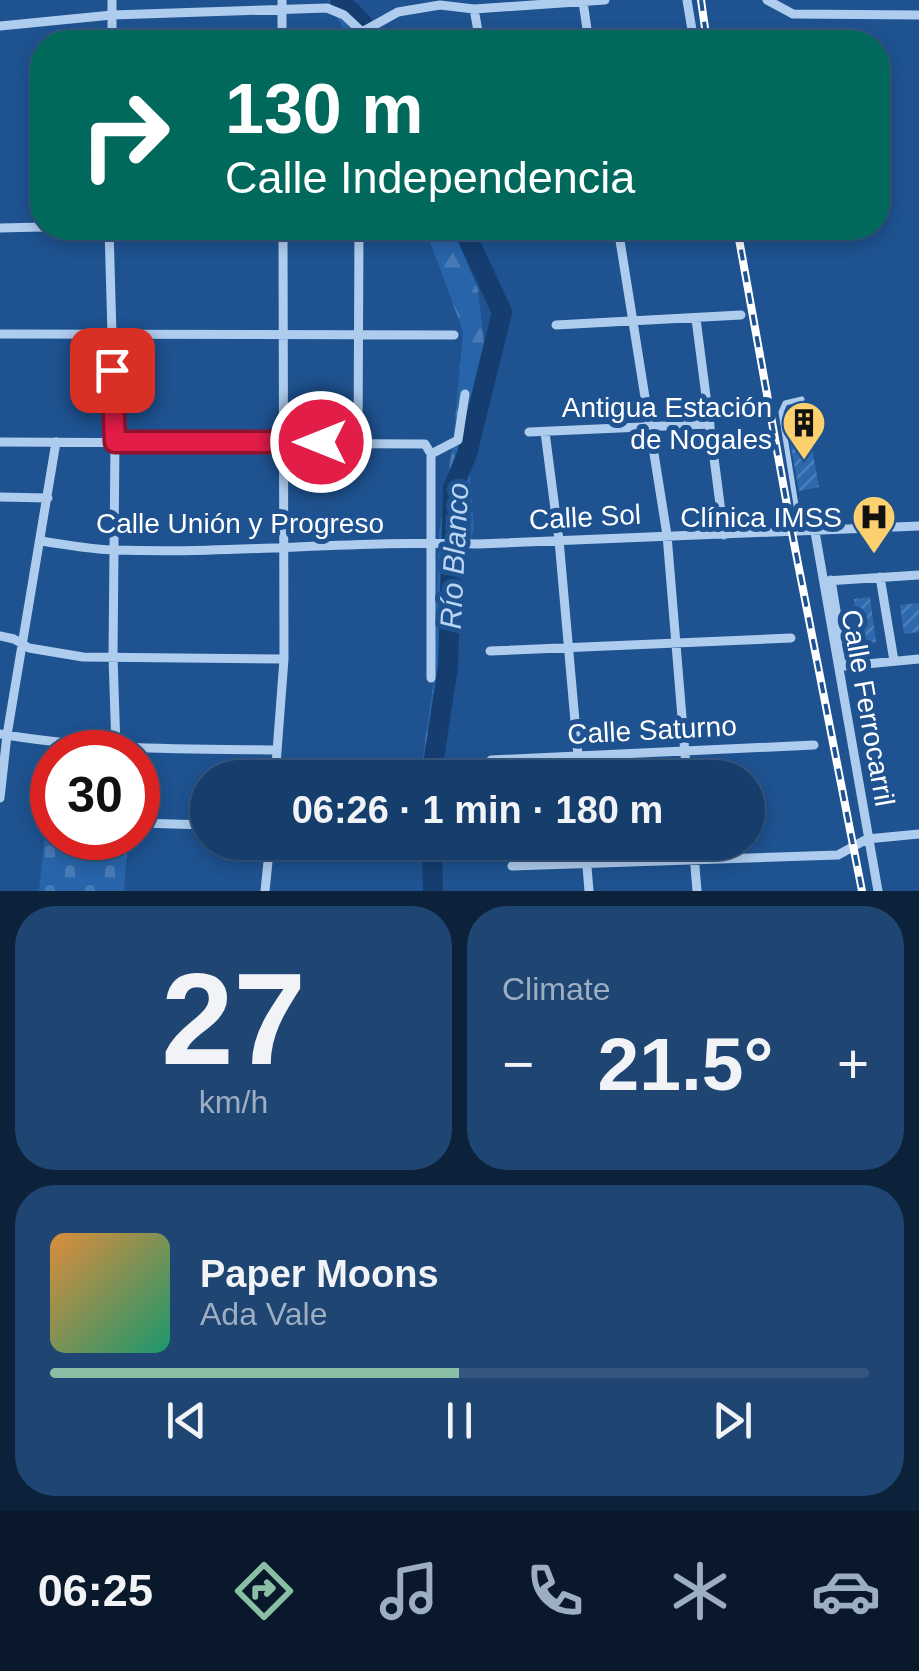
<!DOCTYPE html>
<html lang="en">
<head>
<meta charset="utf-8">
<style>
  :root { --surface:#163e6c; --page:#1f4572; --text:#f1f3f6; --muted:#9eaec2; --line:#35577f; --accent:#8abfa5 }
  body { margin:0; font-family:Helvetica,sans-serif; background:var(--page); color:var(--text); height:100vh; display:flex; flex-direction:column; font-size:38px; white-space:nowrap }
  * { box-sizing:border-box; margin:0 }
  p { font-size:32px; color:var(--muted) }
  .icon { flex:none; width:55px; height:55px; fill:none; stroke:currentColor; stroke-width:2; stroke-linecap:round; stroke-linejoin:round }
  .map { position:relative; height:891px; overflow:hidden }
  .drawer { display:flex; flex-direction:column; gap:15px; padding:15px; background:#0c223b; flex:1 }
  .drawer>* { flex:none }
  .hud { position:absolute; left:30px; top:30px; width:860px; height:210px; border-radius:40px; box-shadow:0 5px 15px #0003,0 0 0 2px var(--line); background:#00695c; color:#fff; overflow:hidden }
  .speed { position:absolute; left:30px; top:730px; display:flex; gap:20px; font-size:50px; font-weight:700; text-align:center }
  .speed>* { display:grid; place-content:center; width:130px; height:130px; border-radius:50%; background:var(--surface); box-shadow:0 5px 15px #0003,0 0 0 2px var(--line); line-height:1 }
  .speed .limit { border:15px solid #d22; background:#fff; color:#111 }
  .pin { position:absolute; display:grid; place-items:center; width:85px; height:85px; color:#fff; margin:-42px; border-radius:20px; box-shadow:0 5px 15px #0006 }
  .me { position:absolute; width:110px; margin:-55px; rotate:270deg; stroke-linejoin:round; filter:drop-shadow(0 0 8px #0008) }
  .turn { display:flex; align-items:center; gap:35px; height:210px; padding:0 30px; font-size:45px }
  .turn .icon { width:130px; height:130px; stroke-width:2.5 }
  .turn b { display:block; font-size:70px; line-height:85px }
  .big { font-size:75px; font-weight:800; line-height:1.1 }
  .drawer .card { flex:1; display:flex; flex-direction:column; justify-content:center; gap:15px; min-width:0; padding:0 35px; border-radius:40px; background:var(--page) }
  .drawer .dial { align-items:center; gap:0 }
  .dial b { font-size:130px; line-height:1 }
  .song { display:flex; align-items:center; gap:30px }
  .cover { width:120px; height:120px; border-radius:15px; background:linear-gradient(135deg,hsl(30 70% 55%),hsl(160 70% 35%)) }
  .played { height:10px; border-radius:5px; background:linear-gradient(90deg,var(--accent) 50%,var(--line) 50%) }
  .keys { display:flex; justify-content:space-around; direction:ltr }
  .heat { display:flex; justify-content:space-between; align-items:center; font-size:55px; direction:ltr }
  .drawer .tiles { flex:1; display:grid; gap:15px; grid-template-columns:1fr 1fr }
  .card:last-child { grid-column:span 2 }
  .trip { position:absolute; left:190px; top:760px; width:575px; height:100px; border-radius:50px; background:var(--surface); box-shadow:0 5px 15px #0003,0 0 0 2px var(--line); font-weight:800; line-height:100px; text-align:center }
  .dock { display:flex; height:160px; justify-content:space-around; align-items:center; background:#09192b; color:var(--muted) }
  .dock .icon { width:70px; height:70px }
  .dock .selected { color:var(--accent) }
  .dock b { font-size:45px; color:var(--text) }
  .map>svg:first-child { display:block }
  .forest { fill:url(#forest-firs) }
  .cemetery { fill:url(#cemetery-stones) }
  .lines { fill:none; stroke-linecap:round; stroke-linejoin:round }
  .river { stroke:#153d6f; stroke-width:20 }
  .building { fill:url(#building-hatch) }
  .lane { stroke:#aecced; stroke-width:5 }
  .street { stroke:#aecced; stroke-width:9 }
  .rail-casing { stroke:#fff; stroke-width:8 }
  .rail { stroke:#1e5290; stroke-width:4; stroke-dasharray:11; stroke-linecap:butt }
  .route-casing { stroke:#92132f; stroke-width:25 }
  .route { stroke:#e11d48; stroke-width:18 }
  .labels { text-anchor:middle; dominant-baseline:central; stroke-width:10; stroke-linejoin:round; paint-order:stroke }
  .poi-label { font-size:28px; fill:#fff; stroke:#1e5290; text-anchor:end }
  .street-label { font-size:28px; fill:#fff; stroke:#1e5290 }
  .water-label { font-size:30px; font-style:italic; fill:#bad6f4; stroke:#1e5290 }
</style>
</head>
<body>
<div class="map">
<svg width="919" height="891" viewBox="0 0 919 891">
  <defs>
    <pattern id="forest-firs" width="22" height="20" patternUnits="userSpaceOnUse" patternTransform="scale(2.5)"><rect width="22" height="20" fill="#2864a9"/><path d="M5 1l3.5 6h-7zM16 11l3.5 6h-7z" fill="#487bb6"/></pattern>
    <pattern id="cemetery-stones" width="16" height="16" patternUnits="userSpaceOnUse" patternTransform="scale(2.5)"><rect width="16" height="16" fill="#2864a9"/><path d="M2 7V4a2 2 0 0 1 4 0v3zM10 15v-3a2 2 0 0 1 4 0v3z" fill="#487bb6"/></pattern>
    <pattern id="building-hatch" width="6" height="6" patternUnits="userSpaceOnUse" patternTransform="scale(2.5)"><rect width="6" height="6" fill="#2e69ae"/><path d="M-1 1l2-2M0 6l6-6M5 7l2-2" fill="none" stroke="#4d80ba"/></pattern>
  </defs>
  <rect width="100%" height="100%" fill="#1e5290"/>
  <path class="forest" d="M328,0H356V5L396,42H350Z
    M425,228H452L478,289L487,370L468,452L474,530L456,581L448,724L435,777L420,778L434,678L439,534L453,443L463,331Z"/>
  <path class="cemetery" d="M52,767V838H128L124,891H39Z"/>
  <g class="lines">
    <path class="river" d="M340,0L362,23L372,42
      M431,778L448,666L453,488L467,454L502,312L463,228
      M432,842L433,891"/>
  </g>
  <path class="building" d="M809,432L819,487L799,491L789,435Z
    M870,597L876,642L860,644L854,599Z
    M919,603V632L904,634L900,605Z"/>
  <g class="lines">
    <path class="lane" d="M800,530L781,412L785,403L802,399"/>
    <path class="street" d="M112,0V42
      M282,0V42
      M687,0L694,42
      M767,0L793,14L919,15
      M583,2L589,42
      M474,9L480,42
      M0,26L112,15L327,8L344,15L362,32L398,12L440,5L474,9L605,0
      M0,228L42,227
      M109,228L115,442L113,657L116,748
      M618,228L667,535L687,778
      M696,319L724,535
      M556,325L741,315
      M0,334L454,335
      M529,432L710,424
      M545,432L559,540L580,778
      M0,442L425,444L431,454V678
      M358,443L359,228
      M431,454L458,440L465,394
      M0,497L48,498
      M815,532L878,891
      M40,541C65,544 91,550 116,550C237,554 357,540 478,544L919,526
      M880,577L894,661
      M831,580L845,666L919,659
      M826,581L919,575
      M0,636L14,639L29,648L83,657L284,659
      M490,651L791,638
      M0,734C92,750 183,749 276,750
      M491,760L814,745
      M275,778L284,659L283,228
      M0,798L7,735L56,442
      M138,823L208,825
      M585,842L589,891
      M693,842L697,891
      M512,866L838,855L867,839L919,834
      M265,891L270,842"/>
    <defs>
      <path id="rail" d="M701,0L707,42
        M737,228L792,533L862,891"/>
    </defs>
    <use href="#rail" class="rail-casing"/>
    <use href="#rail" class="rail"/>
  </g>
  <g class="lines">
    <defs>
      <path id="route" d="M112,370L115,442H321"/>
    </defs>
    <use href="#route" class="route-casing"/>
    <use href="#route" class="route"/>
  </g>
  <defs>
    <symbol id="building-pin" viewBox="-11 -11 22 30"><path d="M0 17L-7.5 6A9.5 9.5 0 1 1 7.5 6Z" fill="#fcd06e" stroke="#1e5290"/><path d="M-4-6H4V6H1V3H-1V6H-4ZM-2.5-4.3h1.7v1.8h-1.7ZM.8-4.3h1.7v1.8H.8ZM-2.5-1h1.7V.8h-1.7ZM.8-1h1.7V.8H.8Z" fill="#111"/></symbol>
    <symbol id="hospital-pin" viewBox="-11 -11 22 30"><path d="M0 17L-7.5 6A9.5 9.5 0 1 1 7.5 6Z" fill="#fcd06e" stroke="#1e5290"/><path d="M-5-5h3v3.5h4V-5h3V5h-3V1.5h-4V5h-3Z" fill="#111"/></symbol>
  </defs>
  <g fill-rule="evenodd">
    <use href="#building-pin" x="779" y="398" width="50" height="68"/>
    <use href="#hospital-pin" x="849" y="492" width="50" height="68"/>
  </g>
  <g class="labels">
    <g class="poi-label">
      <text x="772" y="407">Antigua Estación<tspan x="772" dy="32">de Nogales</tspan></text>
      <text x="842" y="517">Clínica IMSS</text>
    </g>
    <g class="street-label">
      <text transform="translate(585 517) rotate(-3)">Calle Sol</text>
      <text x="240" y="523">Calle Unión y Progreso</text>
      <text transform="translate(868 708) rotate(80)">Calle Ferrocarril</text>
      <text transform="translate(652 730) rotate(-3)">Calle Saturno</text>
    </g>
    <g class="water-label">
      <text transform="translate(454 556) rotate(-87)">Río Blanco</text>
    </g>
  </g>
</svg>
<div class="speed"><div class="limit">30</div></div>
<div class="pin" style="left:112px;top:370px;background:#d93025"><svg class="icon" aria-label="arrive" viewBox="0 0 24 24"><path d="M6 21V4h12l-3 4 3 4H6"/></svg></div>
<svg class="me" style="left:321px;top:442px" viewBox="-20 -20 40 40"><circle r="17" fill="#e11d48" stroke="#fff" stroke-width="3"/><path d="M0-11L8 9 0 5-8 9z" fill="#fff"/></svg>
<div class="trip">06:26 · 1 min · 180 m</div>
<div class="hud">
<div class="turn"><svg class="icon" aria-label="right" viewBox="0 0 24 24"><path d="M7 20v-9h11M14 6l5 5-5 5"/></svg><div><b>130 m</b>Calle Independencia</div></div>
</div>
</div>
<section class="drawer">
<div class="tiles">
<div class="card dial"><b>27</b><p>km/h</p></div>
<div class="card"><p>Climate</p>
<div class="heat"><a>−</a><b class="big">21.5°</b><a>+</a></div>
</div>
<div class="card">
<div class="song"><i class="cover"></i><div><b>Paper Moons</b><p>Ada Vale</p></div></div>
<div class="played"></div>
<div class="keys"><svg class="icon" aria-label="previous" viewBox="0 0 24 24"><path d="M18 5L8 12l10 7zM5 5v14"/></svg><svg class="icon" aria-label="pause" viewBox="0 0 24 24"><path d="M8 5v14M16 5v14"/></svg><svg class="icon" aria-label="next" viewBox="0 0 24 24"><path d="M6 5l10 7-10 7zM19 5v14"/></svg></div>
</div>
</div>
</section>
<nav class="dock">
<b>06:25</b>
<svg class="icon selected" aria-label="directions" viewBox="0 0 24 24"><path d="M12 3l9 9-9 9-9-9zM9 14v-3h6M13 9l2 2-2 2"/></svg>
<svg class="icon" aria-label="music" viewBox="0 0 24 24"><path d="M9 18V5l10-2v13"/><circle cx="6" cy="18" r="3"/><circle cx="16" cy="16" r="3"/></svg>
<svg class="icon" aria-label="phone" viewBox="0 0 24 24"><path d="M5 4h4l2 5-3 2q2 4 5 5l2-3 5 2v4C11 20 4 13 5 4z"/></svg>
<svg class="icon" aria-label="climate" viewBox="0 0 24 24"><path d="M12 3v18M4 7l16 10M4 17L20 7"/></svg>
<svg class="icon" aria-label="car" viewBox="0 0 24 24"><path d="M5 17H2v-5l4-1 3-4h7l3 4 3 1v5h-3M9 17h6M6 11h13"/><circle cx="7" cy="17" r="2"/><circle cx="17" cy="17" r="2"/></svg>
</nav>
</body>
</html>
